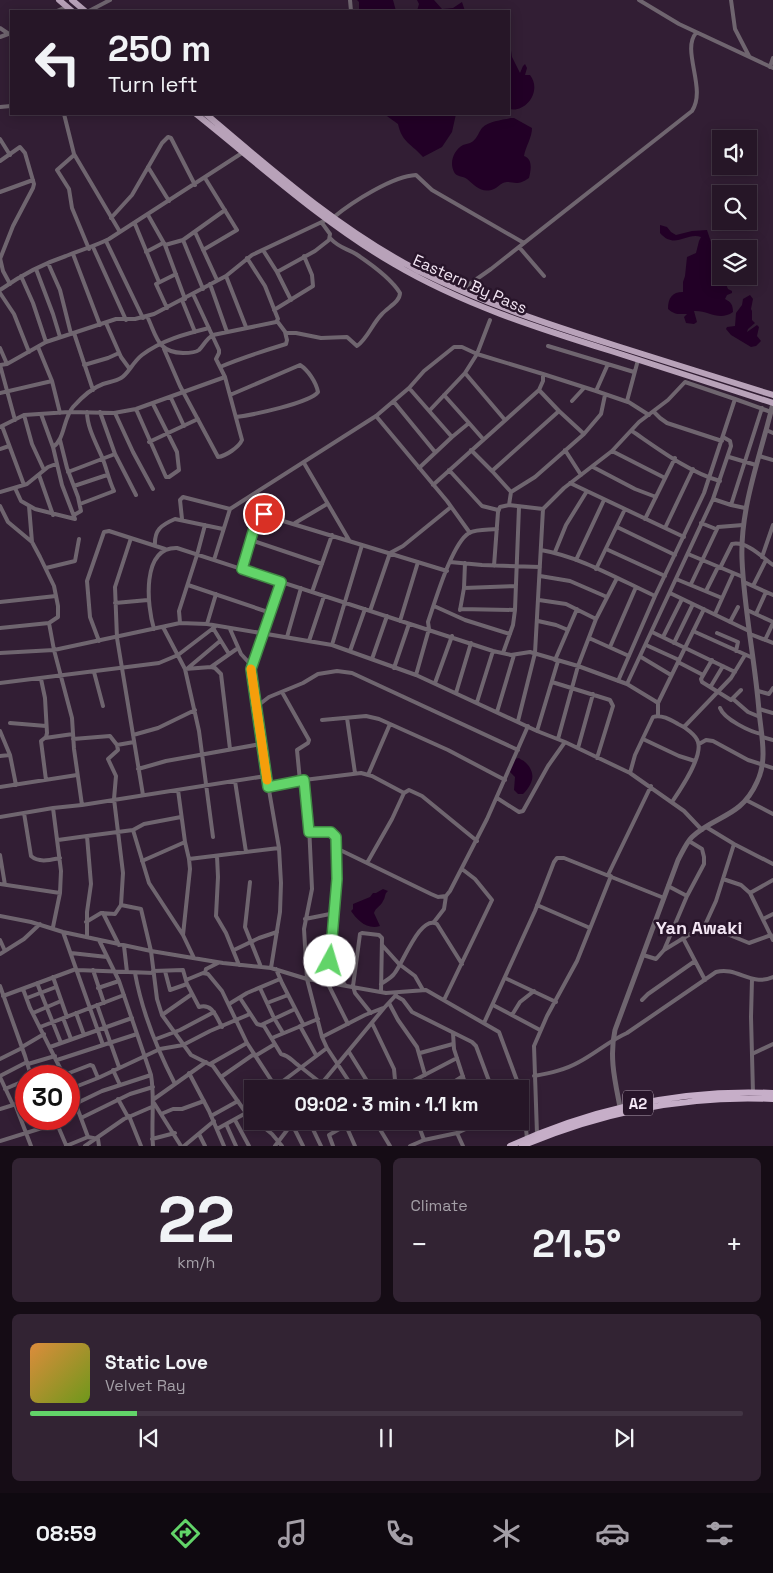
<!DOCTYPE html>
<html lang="en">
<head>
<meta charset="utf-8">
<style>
  :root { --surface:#261627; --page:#322333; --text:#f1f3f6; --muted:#a49fa7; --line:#423544; --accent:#62d469 }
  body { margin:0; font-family:"Space Grotesk",sans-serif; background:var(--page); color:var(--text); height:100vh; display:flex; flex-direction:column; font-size:19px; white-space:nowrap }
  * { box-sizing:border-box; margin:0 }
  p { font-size:16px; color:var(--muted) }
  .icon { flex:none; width:28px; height:28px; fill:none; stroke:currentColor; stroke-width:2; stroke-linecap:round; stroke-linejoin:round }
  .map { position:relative; height:1146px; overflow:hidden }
  .side { display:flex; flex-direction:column; gap:12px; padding:12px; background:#150c15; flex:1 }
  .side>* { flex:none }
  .banner { position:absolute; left:10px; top:10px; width:500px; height:105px; border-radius:0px; box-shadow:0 2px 12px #0003,0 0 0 1px var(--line); background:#261627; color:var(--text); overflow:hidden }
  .tools { position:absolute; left:712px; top:130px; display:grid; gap:10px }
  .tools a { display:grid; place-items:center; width:45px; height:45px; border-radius:0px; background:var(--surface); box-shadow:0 2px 12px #0003,0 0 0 1px var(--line); font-size:25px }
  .speed { position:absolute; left:15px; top:1065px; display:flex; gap:10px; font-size:25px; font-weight:700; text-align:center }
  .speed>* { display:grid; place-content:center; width:65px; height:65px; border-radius:50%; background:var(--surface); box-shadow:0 2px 12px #0003,0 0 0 1px var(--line); line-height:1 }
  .speed .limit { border:8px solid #d22; background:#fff; color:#111 }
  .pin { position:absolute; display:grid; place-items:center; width:42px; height:42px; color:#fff; margin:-21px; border:2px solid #fff; border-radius:50%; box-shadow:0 1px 5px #0007 }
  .me { position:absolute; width:55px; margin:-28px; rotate:6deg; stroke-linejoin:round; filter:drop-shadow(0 0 4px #0008) }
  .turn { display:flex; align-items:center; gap:18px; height:105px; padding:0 15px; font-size:22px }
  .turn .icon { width:65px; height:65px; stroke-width:2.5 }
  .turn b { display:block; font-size:35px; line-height:42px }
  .big { font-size:38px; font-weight:700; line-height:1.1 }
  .side .tile { flex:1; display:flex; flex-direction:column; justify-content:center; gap:8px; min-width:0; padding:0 18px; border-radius:8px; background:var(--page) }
  .side .dial { align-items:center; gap:0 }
  .dial b { font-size:65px; line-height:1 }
  .song { display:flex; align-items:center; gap:15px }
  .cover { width:60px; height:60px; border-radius:8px; background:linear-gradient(135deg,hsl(30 70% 55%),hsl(80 70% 35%)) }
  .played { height:5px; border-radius:2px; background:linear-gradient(90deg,var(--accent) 15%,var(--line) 15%) }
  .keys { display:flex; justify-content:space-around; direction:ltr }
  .heat { display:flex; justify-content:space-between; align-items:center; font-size:28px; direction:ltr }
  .side .tiles { flex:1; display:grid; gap:12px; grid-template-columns:1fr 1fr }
  .tile:last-child { grid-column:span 2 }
  .trip { position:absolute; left:244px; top:1080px; width:285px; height:50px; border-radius:0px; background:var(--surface); box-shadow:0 2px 12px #0003,0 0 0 1px var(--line); font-weight:700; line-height:50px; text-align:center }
  .tabs { display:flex; height:80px; justify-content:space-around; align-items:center; background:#0f0910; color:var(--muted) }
  .tabs .icon { width:35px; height:35px }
  .tabs .active { color:var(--accent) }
  .tabs b { font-size:22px; color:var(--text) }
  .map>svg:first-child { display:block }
  .water { fill:#220026 }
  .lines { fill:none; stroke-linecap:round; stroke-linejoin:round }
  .minor { stroke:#6f656f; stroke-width:4 }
  .tertiary { stroke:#6f656f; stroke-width:5 }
  .primary { stroke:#b8a2b9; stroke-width:6 }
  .trunk { stroke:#c6aec8; stroke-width:6 }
  .route-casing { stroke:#408a44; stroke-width:12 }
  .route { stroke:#62d469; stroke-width:9 }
  .slow { stroke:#f59e0b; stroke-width:9 }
  .labels { text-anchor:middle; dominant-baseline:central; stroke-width:5; stroke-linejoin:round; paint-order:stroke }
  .shield { fill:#28152a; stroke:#b6a7b7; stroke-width:1 }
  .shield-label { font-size:15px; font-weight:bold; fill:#f3e6f4 }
  .street-label { font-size:16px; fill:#f3e6f4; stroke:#28152a }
  .neighbourhood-label { font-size:18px; font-weight:bold; fill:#f3e6f4; stroke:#28152a }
</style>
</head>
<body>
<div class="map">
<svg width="773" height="1146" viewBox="0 0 773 1146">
  <rect width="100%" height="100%" fill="#321e34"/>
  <path class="water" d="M357,0H393L396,11H359V2Z
    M417,0H434L442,9L453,8L462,2L465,11H417L419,4Z
    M509,38L512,57L520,73L523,66L525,64L527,68L525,75H530C542,90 527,113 509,109Z
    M384,114H456L452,132L442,147L423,157C412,144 402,143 398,124Z
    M511,118H514L532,128C532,138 526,145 524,156C533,159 531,170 529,178C515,188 512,179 503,183C500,184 497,188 494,189C482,194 475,186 467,179C463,176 456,177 454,172C449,162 454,150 463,145C465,144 468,144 470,143C477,140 478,133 482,128C488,121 503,120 511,118Z
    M660,225L667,227L671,232L676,235L692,231L707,230L715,254L719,279L721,281L724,280L728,289L732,291V293L727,295L725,299C731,302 733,305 733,312C719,322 708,310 694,311L697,322L694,324L686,323L684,317L687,314C678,314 675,315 668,309C668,298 672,292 683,292V282L685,276L687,257L696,253L699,241L701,237C686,232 675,250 660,233Z
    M750,295L753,299L751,309L752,311V320L755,323L748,329L747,332L757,325L759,327L757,336L761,341L756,346L751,347L731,335L726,329L727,327L735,326L736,313L742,305L743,299Z
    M519,758C521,760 523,760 525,762C537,773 533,784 523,794H518L514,790L515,777L509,771L508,766L514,759Z
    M383,889L388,891C384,894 386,897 383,901C381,906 376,907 374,913L380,926C367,930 357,920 351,911L353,909V904L370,897L373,893H376Z"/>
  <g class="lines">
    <path class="minor" d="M350,0L351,11
      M639,0L679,24L773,68
      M731,0L735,29L749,56
      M57,11L66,7
      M89,11L110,0
      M0,28L9,34
      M0,37L11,33
      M770,67L773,58
      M0,107L11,106
      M64,114L74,154L120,232
      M0,139L10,155
      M74,155L57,170L69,189L72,208L89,249
      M0,161L20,147L25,153L34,184L33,188L13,226L0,259
      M148,167L169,201
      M0,192L33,180
      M148,215L165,245L185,299
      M334,217C352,202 393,176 416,175L432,190L524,243
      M111,218L132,195L162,143L168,137L171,138L195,185
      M135,224L159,282
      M195,232L217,280
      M183,240L203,289
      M106,241L143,318
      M165,245L183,240L225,210
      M93,247L126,320
      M519,247L544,276
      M203,250L237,230L205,178
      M263,250L277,272L291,300
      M146,252L163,243
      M73,254L100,325
      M0,258L3,271L10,284
      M48,263L60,290L71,334
      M36,269L53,314L60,337
      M277,272L315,251L329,240L330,234L322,223
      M21,276L33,303L46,342
      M226,276L246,327
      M210,284L227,332
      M0,290C20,276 42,264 66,256C81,250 95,246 109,239L242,153
      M461,290L491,269L692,111C707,89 681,50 696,33
      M0,293L14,314L29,352
      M182,300L195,332
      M167,308L156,284L176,274
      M274,310L313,286L312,275L304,256
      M147,316C157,337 157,352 183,353C188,353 195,353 199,350C204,345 206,339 213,335L276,322L278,319L265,286L247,258
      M490,320L477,354L465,373L505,420
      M277,321L286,333H296L321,338L347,337L357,346C368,338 372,324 382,314C388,307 400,302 400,293C391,278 371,264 356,254C346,248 339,248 330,238
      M106,323L121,357L129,368
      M74,333L93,390
      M548,346L634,372
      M38,347L52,381L60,413
      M0,348L7,364
      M164,349L180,386L217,455L218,457C226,456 239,447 242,440L225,377L216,359L219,353V350L193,294
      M638,360L627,401L649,415
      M608,364L596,391L628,402
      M0,365L7,364L46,342L116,319H135L154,314L226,276L252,255L326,220
      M0,365L15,420
      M84,365L108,358L119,353
      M220,367C241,358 263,351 286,344L287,340L285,332
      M409,388L452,437L419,468
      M539,390L559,411
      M0,393L52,381
      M230,395L300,365C308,370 316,382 318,392C310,403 252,415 236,417
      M444,395L469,423L452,437
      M171,398L184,426
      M735,399L771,412
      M572,401L584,388
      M394,402L435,452
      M136,409L166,477H169L179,470L177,452L153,404
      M430,410L465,373
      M100,412L115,454L136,495
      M654,412L660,418L667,423L722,441
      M115,413L133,452L153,489
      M24,415L32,444L44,470
      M376,416L447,501L470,533
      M469,423L483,439
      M2,426L24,485
      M0,427L24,415L69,412L114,413L136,409L225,377
      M766,430L773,433
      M632,431C657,448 690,473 720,481
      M60,440L67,468L78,497L81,511L74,515
      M149,442L198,419
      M53,447C65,439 63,419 73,407C81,398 92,388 103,384C109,382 116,381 121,378C128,374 133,362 142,355C162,340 185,334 209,328
      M0,449L9,446
      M471,450L492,471L559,411L584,434
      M565,450L581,475
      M612,451L665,478
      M759,456L773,460
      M729,457L756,465
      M304,463L349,540
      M593,467L635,489L656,497
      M449,470L482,506L498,510
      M492,471L511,492
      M68,472L115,454
      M39,475L53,515
      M570,483L684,537
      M433,485L539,390L543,381V374L596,391
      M74,486L107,475
      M15,488L21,501L35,509L75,519L62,485L53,447L41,414
      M0,492L27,484L48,467L56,464
      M713,499L731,505L762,408
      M80,504L114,491C108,478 107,469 102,457C96,443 87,427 87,412
      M509,505L511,492L535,477L584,434L601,414L605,395
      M731,505L745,508
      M0,506L8,522L32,542L40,557L54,586L58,606V617L49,623L54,650L72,718L74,749L82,805
      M29,506L32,542
      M182,519L180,500L183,497L230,509
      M645,519L675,458
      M295,523L327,504
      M701,523L716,529
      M617,527L675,555
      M665,528L693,469
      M131,538L115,587L117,638L143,795
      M251,540L322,564
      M362,545L447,571
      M155,546C154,530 161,525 175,519L223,529
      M606,549L665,576
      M541,550C581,557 618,579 655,596
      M555,552L566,525L587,491
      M688,554L743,577
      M762,557L773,525
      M214,560L230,509L376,416L409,388L424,371L454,347H462L477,354L543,374
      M576,560L604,500
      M450,562L482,565L540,567
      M494,566L498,512L500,507L509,505L543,509
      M46,568L75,561L79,539
      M720,568L732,544C747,541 761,556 773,565
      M242,569L258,515L260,514L362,545L332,645
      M596,569L625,509
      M540,576L570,581L607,597
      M676,579L722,598
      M744,582L773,595
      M691,584L718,527L743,525
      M188,585L271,613
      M753,586L766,560
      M464,588L516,586
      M706,591L718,567
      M312,592L332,535
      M670,593L749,631
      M539,600L566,604L596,619
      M0,602L56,596
      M115,603L148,600
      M434,606L465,620L510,634
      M460,609L515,610
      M460,610L464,588L465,563
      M747,610L773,622
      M370,611L390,553L403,546L451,507
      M715,614L733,574
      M756,614L766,592
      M400,621L418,562
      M538,621L556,625L568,630
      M730,622L738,607
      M180,623L179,611L197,555L205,525
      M207,624L216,594
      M163,627L185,669L211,667L215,668L221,674L230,749
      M0,628L49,623
      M213,628L229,654
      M154,629C147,606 141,547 177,548L493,651L511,655L530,652L578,666L627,684L655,701L658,703V715
      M230,629L241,654L252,666
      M693,631L753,658
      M652,632L735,672
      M717,633L738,642L736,651
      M750,634L773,643
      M287,637L301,588
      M663,637L682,599
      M589,638L629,656
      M765,640L773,623
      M99,641L90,617L87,581L104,532L109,531L165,549
      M309,641L324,596
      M674,643L693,604
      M646,645L679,660
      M610,647L636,587
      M350,651L365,609
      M0,653L54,650L180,623L207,624L332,645L416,675L537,731L565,742L630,773L684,811L702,830
      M503,653L513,625L515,610L519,507
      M641,657L671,675
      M372,659L387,616
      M555,660L577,609
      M712,660L701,679L702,682L731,700L741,690
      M678,662L703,675
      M211,667L238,648
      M188,668L220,641
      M394,668L409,624
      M185,669L199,731L213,837
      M94,672L103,706
      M416,675L429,629L428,622C435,602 452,543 469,533C477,529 488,530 497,529
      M41,679L45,698L47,733L46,737L41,741L46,780
      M552,682L610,700L613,706L597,758
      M0,683L159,663L178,655L216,626
      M435,683L452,636
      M627,684L713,499L731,446L730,441L723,437
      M711,686L723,666
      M758,691L769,694L773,688
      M282,692L309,740L308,743L297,750L300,781
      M456,693L471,643
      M733,699L748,712L760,717
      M477,702L493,651
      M658,703L704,609
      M256,707L269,697L303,683L318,674L337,671L352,673L518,750
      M720,708C724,719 750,732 762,734
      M759,709L773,713
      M497,712L514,655
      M347,718L355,773
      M322,720L366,716L379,719L448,750L505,780
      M518,721L535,653L543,509L564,488L612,451L639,422L668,400L685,382L735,399L704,493L655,596L618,681
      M10,723L46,726
      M684,727L731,678L745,655
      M0,731L10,755L16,785
      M537,731L558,661
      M133,735L158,728L195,710
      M762,737L773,740
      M45,738L73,734
      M73,739L110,736L117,745L118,750L108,759L116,776L114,799L123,873L121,905L115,914L101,913L86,922
      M558,739L578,666L596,619L617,578
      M643,739L679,756L695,761
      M699,744L706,740L713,741L748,760L773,768
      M117,745L134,742
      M578,748L593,694
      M0,756L10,755
      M138,769L166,761L261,744
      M630,773L635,755L653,717C661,714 671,720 678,724C685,727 696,735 698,742C703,757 680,790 672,802
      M368,775L390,724
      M304,780L309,825L312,889L304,929L307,979L322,1037L327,1048L354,1089
      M235,781L246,852
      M0,787L77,775
      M268,787L304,780L361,773L372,776L404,793
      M178,790L185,842L189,859
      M497,798L519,812L523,811L548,766L565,742
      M746,800L773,814
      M24,813L31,856C39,863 50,860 60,858
      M0,817L53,808L82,805L266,776
      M706,827L734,844L773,864
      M133,830L144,824L181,817
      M309,832H331L336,840L337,879L330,964L345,985
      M58,840L87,836
      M336,848L431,894L438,897L446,896L450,891L487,819L528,726
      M0,855L5,885
      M217,856L218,877L216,916L226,933L239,965
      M142,861L185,842
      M367,863L392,819L404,793L409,790L422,796L477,841
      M608,875L651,786
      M723,879L741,885L750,893L773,940
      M250,882L245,927L261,967
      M0,884L60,893L61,871L53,808
      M668,886L687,896
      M750,893L773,880
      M121,905L141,909L151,951L157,999L162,1015L191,1055L213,1066L244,1110L252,1118
      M537,905L590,928
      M103,913L119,945
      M0,916L31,922L63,932L151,951L223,963L271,968L307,979L386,993L426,990L499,1032L522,1094L527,1138
      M305,919L335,913
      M763,919L773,914
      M434,922L444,909L446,896
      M705,925L749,943L771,935
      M53,927L60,893
      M63,932L103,1045
      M87,937V912L91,884L87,836L133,830L149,883L183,935
      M683,938L705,980
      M0,940L5,951
      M382,945L399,964L415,976L423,990
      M124,946L127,972
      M234,950L259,938L277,932
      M664,950L705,925L716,901L734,844
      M71,953L107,957
      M0,954L24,939L40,924
      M643,955L656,959L664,950L687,896L704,864V857L702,849L689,841
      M194,958L183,935L190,869L189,859L279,848
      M271,968L280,912L281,883L279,848L265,767L251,669L281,582
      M276,969L282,983L303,1024
      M77,970L154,973
      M93,970L104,1003
      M153,971L183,970L187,984L198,1005L199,1007C213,1003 216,1017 222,1027
      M165,971L170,990L187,984
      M135,973C142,1012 157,1049 175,1084
      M205,973L206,969L218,963
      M53,977L67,1017
      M505,978L556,1002
      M752,979L751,1017L753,1093
      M186,980L203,973L208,974L222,991L247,1043L277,1089
      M327,982L348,1024
      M37,983L61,1043
      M381,984C385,981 391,978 394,974C403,964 420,914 437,924L462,964
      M0,986L25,1056L31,1076
      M98,988L119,981
      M260,988L274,1018L283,1033
      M23,989L30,1008L64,1076
      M3,996L76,969
      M396,996L403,1000L412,1012L472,1042L476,1046L492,1089
      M27,998L56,987
      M240,998L257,1024L264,1026L281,1054C290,1056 291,1060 298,1065C306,1071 313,1077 321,1083
      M444,1000L492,900L475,879L462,869
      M642,1000L648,994L695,961
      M267,1003L288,995
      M389,1003L398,1020L417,1047L425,1075
      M229,1004L247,993L280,979
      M97,1005L119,1067
      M493,1005L540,1030
      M33,1013L61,1001
      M76,1013L84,1035
      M371,1013L355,993L353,986L360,934L362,933L379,935L382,938L381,992
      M162,1015L192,994
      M512,1015L520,1002L534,991
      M63,1018L71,1039
      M372,1023L394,1069L395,1080L399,1089
      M484,1023L535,911L554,862L557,858H564L664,898
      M261,1025L295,1009
      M300,1026L316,1055
      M40,1027L124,995
      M453,1033L454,1049L467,1089
      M322,1037L365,1015L383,1008
      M272,1038L318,1019
      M156,1039L180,1030L214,1012
      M22,1047L44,1034
      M50,1047L132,1018
      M349,1052L372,1089
      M420,1053L453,1044
      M752,1054L773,1044
      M255,1056L275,1044
      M0,1059L22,1048
      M57,1060L137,1034
      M28,1064L55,1056
      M210,1064L247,1043
      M113,1070L120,1085
      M189,1073L209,1111L224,1146
      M64,1075L90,1065L93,1066L98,1078
      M151,1075C155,1099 151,1121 153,1146
      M0,1076L27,1062
      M40,1076L61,1070
      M534,1076C550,1073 565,1070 579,1062C596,1053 609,1041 627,1033L716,972C737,966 751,987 773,977
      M0,1077L13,1105
      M221,1077L254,1054
      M69,1086L88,1137L98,1139L99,1146
      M275,1087L327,1048
      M5,1089L26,1080
      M70,1089L98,1078L160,1049L183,1045L210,1031L250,1014
      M317,1089L384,1008L396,995
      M414,1089L413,1081L457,1058
      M443,1089L463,1076
      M118,1099L128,1117
      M154,1099L206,1062
      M154,1103L181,1146
      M15,1104L31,1146
      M75,1104L102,1091L151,1075L119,981L99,940
      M0,1109L26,1101
      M69,1110L76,1107
      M161,1114L173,1109H182L204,1101
      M129,1116L141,1146
      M211,1116L238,1101
      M81,1118L130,1094L153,1087
      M55,1119L66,1145
      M235,1120L249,1146
      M256,1121L272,1134L282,1146
      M309,1121L321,1146
      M344,1121L355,1146
      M375,1121L390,1146
      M417,1121L424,1140
      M226,1124L236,1146
      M292,1124L303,1146
      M420,1127L436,1121
      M217,1129L246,1113
      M457,1133L463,1146
      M199,1134L205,1146
      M537,1134L534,1046L547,1016L577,961L611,876
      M152,1139L175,1133
      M0,1141L58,1123
      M66,1146L88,1137
      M85,1146L124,1119L154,1106
      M184,1146L214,1121
      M275,1146L294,1121
      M333,1146L329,1135L353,1121
      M410,1146L424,1140L457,1133L483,1121"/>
    <path class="tertiary" d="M620,1107C615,1081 609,1057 615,1030L678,860C682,853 686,843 692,837C715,815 741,818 757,782C768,760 761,734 759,711C755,660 744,610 742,559C740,506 761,455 773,403"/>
    <path class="primary" d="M59,0L72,11
      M72,0L85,11
      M196,114C261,166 322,222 394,264C462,304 537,328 611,351C665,368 719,386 773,403
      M206,114C273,171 340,230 419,271C483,303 550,325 617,346C669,362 721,379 773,395"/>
    <path class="trunk" d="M510,1146C593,1108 682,1089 773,1093
      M522,1146C602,1112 686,1095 773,1099"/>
  </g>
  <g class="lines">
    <defs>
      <path id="route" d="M264,514L258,515L242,569L281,582L251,669L268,787L304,780L309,832H331L336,837L337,879L330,961"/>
    </defs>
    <use href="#route" class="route-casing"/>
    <use href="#route" class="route"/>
    <path class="slow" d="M251,669L267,780"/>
  </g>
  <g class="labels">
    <rect class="shield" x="623" y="1090.5" width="30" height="25" rx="4"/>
    <g class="shield-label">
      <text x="638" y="1103">A2</text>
    </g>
    <g class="street-label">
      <text transform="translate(470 284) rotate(24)">Eastern By Pass</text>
    </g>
    <g class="neighbourhood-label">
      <text x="699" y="927">Yan Awaki</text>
    </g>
  </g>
</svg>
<div class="tools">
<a><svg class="icon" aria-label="sound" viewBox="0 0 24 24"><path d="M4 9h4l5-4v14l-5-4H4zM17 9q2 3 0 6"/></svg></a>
<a><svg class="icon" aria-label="search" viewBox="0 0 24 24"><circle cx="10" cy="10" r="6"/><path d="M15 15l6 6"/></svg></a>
<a><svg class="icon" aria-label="layers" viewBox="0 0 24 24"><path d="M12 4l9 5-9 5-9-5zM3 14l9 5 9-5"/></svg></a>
</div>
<div class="speed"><div class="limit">30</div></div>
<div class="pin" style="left:264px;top:514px;background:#d93025"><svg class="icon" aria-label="arrive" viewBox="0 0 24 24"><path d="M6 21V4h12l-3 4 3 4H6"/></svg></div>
<svg class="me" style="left:330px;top:961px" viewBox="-20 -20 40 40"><circle r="19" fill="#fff"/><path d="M0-13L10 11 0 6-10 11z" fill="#62d469"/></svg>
<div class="trip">09:02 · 3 min · 1.1 km</div>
<div class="banner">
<div class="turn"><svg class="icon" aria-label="left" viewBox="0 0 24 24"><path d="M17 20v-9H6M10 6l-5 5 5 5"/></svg><div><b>250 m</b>Turn left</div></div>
</div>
</div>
<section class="side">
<div class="tiles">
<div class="tile dial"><b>22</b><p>km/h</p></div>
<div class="tile"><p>Climate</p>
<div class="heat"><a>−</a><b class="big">21.5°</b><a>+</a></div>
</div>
<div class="tile">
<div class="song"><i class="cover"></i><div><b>Static Love</b><p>Velvet Ray</p></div></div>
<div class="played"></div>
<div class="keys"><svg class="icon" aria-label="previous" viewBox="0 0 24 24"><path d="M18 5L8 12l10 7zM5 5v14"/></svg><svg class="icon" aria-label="pause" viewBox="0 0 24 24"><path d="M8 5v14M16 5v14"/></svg><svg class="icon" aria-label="next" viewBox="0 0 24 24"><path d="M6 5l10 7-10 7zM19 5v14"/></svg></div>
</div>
</div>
</section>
<nav class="tabs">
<b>08:59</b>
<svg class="icon active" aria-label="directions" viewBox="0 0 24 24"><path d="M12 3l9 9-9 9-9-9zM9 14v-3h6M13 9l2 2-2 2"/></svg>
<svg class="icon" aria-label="music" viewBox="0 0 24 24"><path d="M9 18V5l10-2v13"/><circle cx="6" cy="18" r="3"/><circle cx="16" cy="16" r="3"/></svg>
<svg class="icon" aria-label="phone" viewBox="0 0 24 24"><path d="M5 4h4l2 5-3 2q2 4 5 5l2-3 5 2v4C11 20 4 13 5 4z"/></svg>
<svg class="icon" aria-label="climate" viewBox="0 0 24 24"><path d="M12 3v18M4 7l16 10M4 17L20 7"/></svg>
<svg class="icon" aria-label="car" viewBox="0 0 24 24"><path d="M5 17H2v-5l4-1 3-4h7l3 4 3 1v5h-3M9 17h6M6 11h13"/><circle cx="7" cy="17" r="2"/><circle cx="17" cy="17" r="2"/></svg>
<svg class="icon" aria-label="filters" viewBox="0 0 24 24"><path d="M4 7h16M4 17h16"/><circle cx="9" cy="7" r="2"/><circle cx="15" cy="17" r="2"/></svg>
</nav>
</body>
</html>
